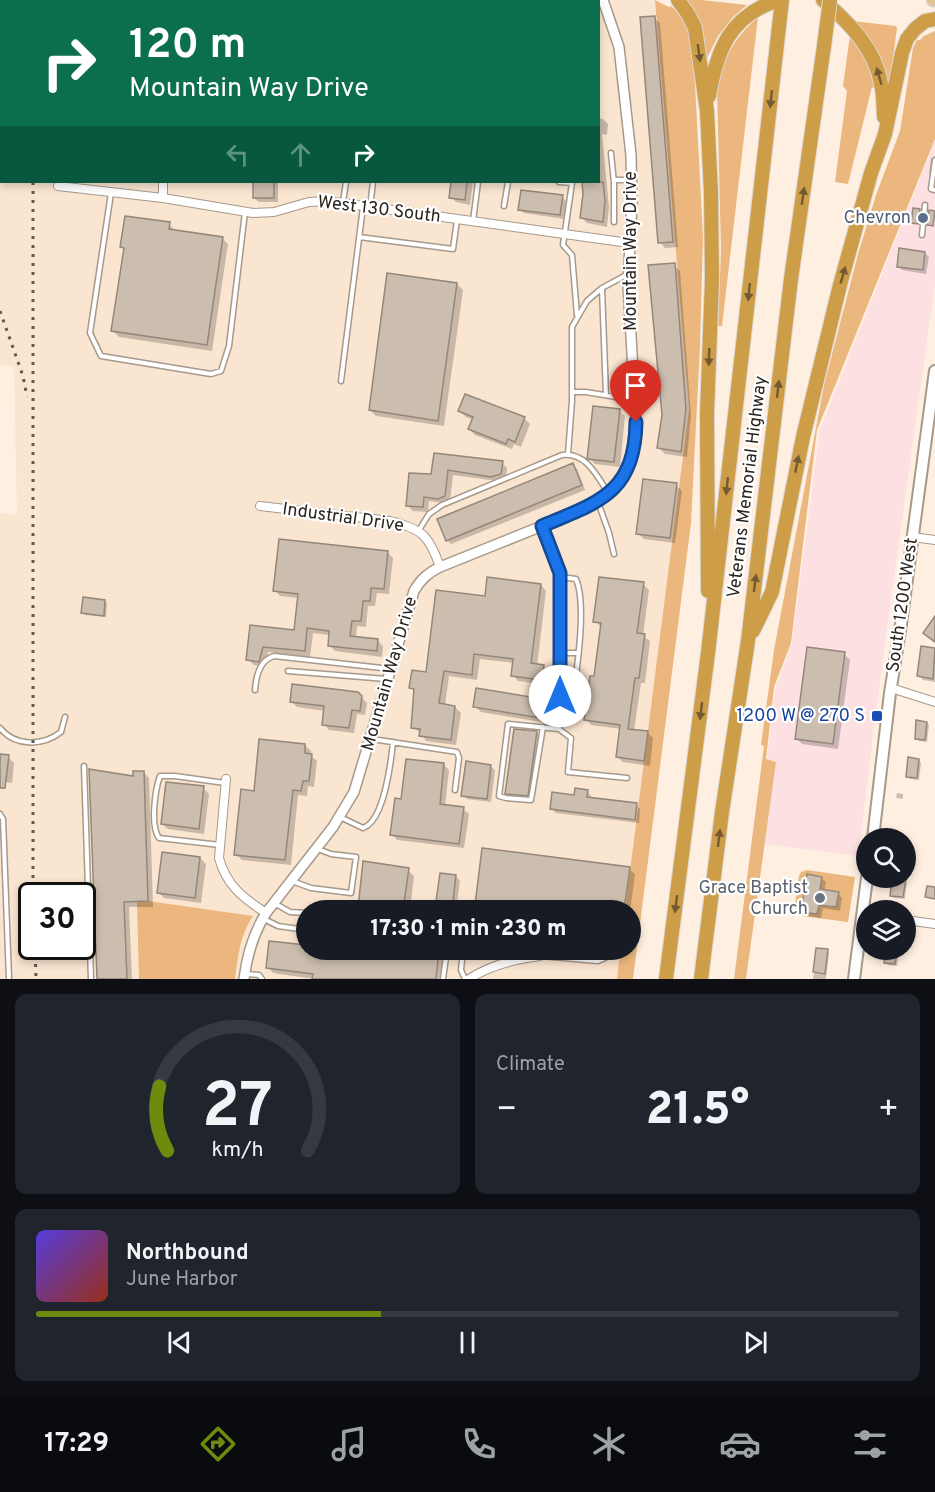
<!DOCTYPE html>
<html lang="en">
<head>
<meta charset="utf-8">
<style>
  :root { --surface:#171b24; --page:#20242c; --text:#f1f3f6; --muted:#9ea1a6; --line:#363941; --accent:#6d8c0e }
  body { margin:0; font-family:Overpass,sans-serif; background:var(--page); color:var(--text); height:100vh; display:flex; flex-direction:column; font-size:22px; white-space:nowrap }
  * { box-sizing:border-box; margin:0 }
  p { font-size:20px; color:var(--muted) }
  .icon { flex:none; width:33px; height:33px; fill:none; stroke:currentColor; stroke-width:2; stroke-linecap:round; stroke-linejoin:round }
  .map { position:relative; height:979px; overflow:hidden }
  .details { display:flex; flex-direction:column; gap:15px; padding:15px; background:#0d0f14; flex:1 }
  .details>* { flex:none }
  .top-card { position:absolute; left:0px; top:0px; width:600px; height:183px; box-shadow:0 3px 9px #0003; background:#0b6e4f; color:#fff; overflow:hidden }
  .controls { position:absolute; left:856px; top:828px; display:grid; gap:12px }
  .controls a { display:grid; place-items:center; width:60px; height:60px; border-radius:50%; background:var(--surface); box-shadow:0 3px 9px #0003; font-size:30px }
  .speed { position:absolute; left:18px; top:882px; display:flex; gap:12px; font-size:30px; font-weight:700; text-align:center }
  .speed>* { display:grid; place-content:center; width:78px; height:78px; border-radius:50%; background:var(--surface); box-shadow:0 3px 9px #0003; line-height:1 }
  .speed .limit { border:3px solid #111; border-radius:9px; background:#fff; color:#111 }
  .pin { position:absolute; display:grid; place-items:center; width:51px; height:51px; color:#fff; margin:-62px -26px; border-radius:50% 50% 50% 0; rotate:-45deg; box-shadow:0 0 6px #0007 }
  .pin .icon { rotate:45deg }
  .me { position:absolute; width:66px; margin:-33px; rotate:0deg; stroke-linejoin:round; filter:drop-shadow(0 0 4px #0008) }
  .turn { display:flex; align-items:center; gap:21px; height:126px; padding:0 30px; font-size:27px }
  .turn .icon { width:78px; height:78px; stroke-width:2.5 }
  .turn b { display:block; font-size:42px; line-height:51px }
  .lanes { display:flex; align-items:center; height:57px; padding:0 30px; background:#0003; justify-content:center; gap:30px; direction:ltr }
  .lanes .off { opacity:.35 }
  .big { font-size:45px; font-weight:800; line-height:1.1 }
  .details .tile { flex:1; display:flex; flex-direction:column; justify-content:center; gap:9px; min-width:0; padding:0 21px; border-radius:12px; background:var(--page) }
  .details .dial { align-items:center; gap:0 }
  .dial svg { height:156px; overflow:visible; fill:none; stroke:var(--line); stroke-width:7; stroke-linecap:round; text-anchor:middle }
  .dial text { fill:var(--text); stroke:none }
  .song { display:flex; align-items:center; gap:18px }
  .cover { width:72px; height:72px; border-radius:9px; background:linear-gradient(135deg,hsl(250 70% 55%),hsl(10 70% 35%)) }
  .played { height:6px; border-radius:3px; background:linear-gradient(90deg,var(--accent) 40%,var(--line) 40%) }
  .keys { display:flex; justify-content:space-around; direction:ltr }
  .heat { display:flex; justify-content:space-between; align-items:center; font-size:33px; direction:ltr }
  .details .tiles { flex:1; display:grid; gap:15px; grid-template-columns:1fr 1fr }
  .tile:last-child { grid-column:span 2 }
  .trip { position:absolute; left:296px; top:900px; width:345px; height:60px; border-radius:30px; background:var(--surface); box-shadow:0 3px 9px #0003; font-weight:800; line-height:60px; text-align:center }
  .tab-bar { display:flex; height:96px; justify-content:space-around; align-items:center; background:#090b0e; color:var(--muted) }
  .tab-bar .icon { width:42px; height:42px }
  .tab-bar .selected { color:var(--accent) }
  .tab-bar b { font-size:27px; color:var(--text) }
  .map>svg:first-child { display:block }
  .commercial { fill:#fce0e2 }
  .built { fill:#fae5d0; fill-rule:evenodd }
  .green { fill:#ecb77e }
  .shadow { fill:#0003 }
  .building { fill:#ccbeaf; stroke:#948678; stroke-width:1.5 }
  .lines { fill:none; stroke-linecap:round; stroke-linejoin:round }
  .service-casing { stroke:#a7998b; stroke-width:7 }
  .minor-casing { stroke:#a7998b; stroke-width:10 }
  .tertiary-casing { stroke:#a7998b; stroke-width:12 }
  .secondary-casing { stroke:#a7998b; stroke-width:14 }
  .primary-casing { stroke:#d9d8d7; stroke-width:15 }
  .motorway-casing { stroke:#d9d8d7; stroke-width:16 }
  .service { stroke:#fff; stroke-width:4 }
  .minor { stroke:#fff; stroke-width:8 }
  .tertiary { stroke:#fff; stroke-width:9 }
  .secondary { stroke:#fff; stroke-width:10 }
  .primary { stroke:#e2c491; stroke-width:12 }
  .motorway { stroke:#ce9d48; stroke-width:14 }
  .rail { stroke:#615951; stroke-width:3; stroke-dasharray:3 6; stroke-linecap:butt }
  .motorway-bridge-casing { stroke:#d9d8d7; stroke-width:16; stroke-linecap:butt }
  .motorway-bridge { stroke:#ce9d48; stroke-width:14 }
  .oneway { fill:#745a31 }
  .route-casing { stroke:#114b97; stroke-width:15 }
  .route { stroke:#1a73e8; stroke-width:10 }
  .service-dot { fill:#5c6f8a; stroke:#fff; stroke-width:2 }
  .transit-dot { fill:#1a4fb4; stroke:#fff; stroke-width:2 }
  .worship-dot { fill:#6b7280; stroke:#fff; stroke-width:2 }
  .labels { text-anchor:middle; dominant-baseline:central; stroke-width:4.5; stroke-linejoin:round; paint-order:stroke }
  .street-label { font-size:18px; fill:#2a241f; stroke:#fff }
  .service-label { font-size:18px; fill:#4e5e75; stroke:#fff; text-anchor:end }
  .transit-label { font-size:18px; fill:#164399; stroke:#fff; text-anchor:end }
  .worship-label { font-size:18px; fill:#5b616d; stroke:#fff; text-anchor:end }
</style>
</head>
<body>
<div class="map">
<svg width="935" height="979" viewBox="0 0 935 979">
  <rect width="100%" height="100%" fill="#feefe0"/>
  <path class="commercial" d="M935,141V283L883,656L858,856L765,844L776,761L767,760L775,689L792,644L820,430Z"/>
  <path class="built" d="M0,0H11L2,2V182H598V2L12,0H655L689,409L625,910H306V950H620L617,979H0V513L17,515L14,367L0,365ZM32,896H82V946H32Z"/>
  <path class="green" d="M655,0L669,7L671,6C683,17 689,29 693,45L703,237L700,347L691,523L633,979H617L620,950H630V910H625L689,409Z
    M681,0H701L747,5L733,17L718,36L705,62Z
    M758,17L722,326H718L721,250L717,89C724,56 733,40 758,17Z
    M853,21L896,26L897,28L889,87Z
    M935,31V139L817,430L791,643L774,687L766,759L776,762L746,979H734L764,746L761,745L774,650L824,385L858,254L876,195L900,131L913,48L917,40H920L924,36Z
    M850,35L865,55L876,90L872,87L848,184L835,182L847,91L843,86Z
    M807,870L855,877L848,922L802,916L796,911L795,904L799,876L801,872Z
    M148,901L253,916C240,935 238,956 235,979H139L137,902Z"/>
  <path class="shadow" d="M258,0H272V2H258Z
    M292,0H330L332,2H292Z
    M396,0H414L396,2Z
    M436,0H540L547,2H436Z
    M654,18L660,23L678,247L665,248L660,242Z
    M598,118L603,119L608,124L607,135L602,134L609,207L607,227L587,223L582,218L585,194L584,182H598Z
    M931,158L934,161L931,175L929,173Z
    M254,182H278V202H259L254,198Z
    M453,182H473L470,205L456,202L451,197Z
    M562,197L566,201L564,219L524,213L520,209Z
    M169,224L175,231L222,238L228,244L212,351L119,337L113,331L125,250L122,247Z
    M925,253L929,257L926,274L902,270L898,266Z
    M674,265L680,271L691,415L687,457L665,454L659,448L663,415Z
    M457,284L463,290L444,426L376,416L370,410Z
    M460,411L524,418L530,424L521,447L514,444L512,449L475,435L469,429L473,420L466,417Z
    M619,411L625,416L620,467L595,464L589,458Z
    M435,454L502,463L507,468L506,479L498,481L453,475L450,501L445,503L429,501L428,512L413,511L408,506L432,476Z
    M573,465L577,469L585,490L451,544L447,540Z
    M676,485L682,491L675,543L644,539L638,533Z
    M387,552L393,558L389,594L377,593L375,606H368L366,627L357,626L356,638L377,640L383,646L382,657L335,651L329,645L330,635L313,633L310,657L268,652L265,667L254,665L248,659L252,626L296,631L299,598L280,596L275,590Z
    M643,584L649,590L643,636L650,641L645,683H641L634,731L648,733L653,738L650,766L623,762L617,757L621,729L591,725L586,719L595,678L601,627L595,621Z
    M541,585L546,591L537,666L543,667L549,672L547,685L518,681L513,675L514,663L480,659L477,680L449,676L445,706L455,707L461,713L456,745L426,741L421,733L412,727L416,693L411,688L427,674L486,597Z
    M105,601L107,604L106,617L85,615L83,612Z
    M922,648L935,650V682L923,680L919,675Z
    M844,654L850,660L838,749L802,744L796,738Z
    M358,694L367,703L365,715L357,714L354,733L329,730L324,724L325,711L297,707L292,702Z
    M542,700L548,706L546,723L481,712L475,706Z
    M927,723L929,725L927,742L919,741L916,739Z
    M536,732L542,738L533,801L513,799L507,793Z
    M305,745L311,751L310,755L317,761L314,787L308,786L307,796L298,795L291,865L242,860L236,854L255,792Z
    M0,756L8,757L14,763L12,783L0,781Z
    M919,760L921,763L919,780L910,779L908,776Z
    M444,765L449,770L445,806L463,809L469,814L464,848L397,840L392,834L402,801Z
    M490,766L495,770L491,802L467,799L463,795Z
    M143,772L149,778L153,907H129L132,979H98L135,778Z
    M203,788L209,794L204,834L168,829L162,824Z
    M587,791L591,796V799L636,805L640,809L639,823L556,813L552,809Z
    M897,793L903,794V799L896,798Z
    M200,858L206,864L201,903L164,898L158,892Z
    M629,869L635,874L630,912L486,910L476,904Z
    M408,870L414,876L410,910H362L359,908Z
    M456,876L460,881L456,910H439L437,908Z
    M821,878L826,882L824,891L838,894L842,898L840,911L823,908L821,918L807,916L803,911Z
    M894,878L905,879L907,881L905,899L894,898L891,895Z
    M306,947V950H326L409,960L410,950H441L445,953L442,979H314L273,973L268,967Z
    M817,949L827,950L829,953L826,979H813Z
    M887,950H897L899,951L897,966L888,965L886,962Z"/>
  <path class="building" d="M655,16L673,242L658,243L640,17Z
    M253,182H274V198H253Z
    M451,182H467L465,200L449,198Z
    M582,182H603L605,201L603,222L580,218L583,194Z
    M521,190L563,195L560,215L518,210Z
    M913,208L920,209L919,224L911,223Z
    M929,210L935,211L933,226L927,225Z
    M125,216L170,222L169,229L223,237L207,345L111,331L124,248L120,247Z
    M899,248L925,252L923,270L897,267Z
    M675,263L686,409L681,452L657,448L662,415L648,265Z
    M387,273L457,283L438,421L369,410Z
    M465,394L525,417L515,442L508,439L506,444L468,429L473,417L458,411Z
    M593,406L620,409L614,462L587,459Z
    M434,453L503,461L501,474L491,477L448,470L445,496L438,499L424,497L423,507L406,506L409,473L431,474Z
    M573,463L582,485L446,541L437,519Z
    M643,479L677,483L670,538L636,534Z
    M279,539L388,551L384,589L371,588L370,601H363L361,621H352L350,636L378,639L377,651L328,646L329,631L307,628L305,651L263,647L259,662L246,660L250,625L294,630L298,594L273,591Z
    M487,577L541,584L531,663L544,665L542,680L511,676L513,659L474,654L472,675L444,671L439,703L455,706L451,740L419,736L420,729L411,728L414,689L409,688L412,670L426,672L436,590L485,596Z
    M599,577L644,582L637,633L645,634L639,678H635L628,729L648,731L644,761L616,757L620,725L584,720L590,676H594L601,623L593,622Z
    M83,597L105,600L104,616L81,613Z
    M935,616V642L923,633Z
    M921,646L935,648L933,679L917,676Z
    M807,647L845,652L833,744L795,739Z
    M292,684L358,692L362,696L360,711L352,710L349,728L322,725L324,706L290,702Z
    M476,688L543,699L540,718L473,707Z
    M916,720L927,722L925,740L915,739Z
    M514,729L537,731L528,796L505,794Z
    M259,739L305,744V753L312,754L309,781H303L301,791L293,790L285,860L234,855L241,789L254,791Z
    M0,754L9,755L5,788H0Z
    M908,757L919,759L917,778L906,777Z
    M406,759L444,763L440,804L464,807L459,844L390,835L395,798L401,799Z
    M466,761L491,765L487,799L461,796Z
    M89,769L133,776V771H144L148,901L124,902L127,979H97Z
    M166,782L204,786L199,829L161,824Z
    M575,788L588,790L587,797L637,803L635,820L550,809L552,792L574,795Z
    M482,848L630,867L624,910H519L475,905Z
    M162,852L200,857L195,898L157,893Z
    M363,861L409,868L403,910L358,908Z
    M440,873L456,875L452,910L435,908Z
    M807,874L822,877L820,889L839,892L836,907L819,905L817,914L801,912Z
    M892,878H906L903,897L890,896Z
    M927,886L935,887V899L925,897Z
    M269,941L306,945V950H337L407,959L408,950H439L436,979H312L313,974L266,968Z
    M816,948L828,949L825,974L813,972Z
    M886,950H897L895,964L884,963Z"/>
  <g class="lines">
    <defs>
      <path id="service" d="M63,0V2
        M278,2V0
        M341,2V0
        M611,153L614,183V222
        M935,160L931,189L935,190
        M614,180H631
        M559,182L572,183L563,245L572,255L577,315
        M111,193L90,333L101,356L211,374L221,371L229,346L245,212
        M343,202L346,182
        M504,206L508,182
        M370,207L373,182
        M473,221L478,182
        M922,235L925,205
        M359,237L453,249L457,220
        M602,289L606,395
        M341,381L363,207
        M572,392H586L634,400
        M568,454L572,401V327L587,301L602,288L628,274
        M598,502L609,533L614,554
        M419,530L429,514L442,505L562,455C585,452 596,474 607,491
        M561,653H578
        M288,671L386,679
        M255,690C256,676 260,660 274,656L391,669
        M543,727L531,800L506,798L499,796L508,724H509L559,729L560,718L569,717L571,713C575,681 588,606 576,579L560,577
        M0,728C15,747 43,746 61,732L65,717
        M559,729L571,738L568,772L627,778
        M372,739L457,752L459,758L455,790
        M84,766L91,979
        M0,814L3,819L9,979
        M340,817L363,828C384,821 391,762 393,742
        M220,845L159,838C150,826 155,790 160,776H175L225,783
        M292,881L311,888L351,893L356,857L331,854L318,849
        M274,903L290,912L306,913
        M264,919L278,926L306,930
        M463,950L461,970L465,979
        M541,956L598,961L605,958L607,950
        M247,974L259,975L262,979
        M443,979L447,950"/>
      <path id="minor" d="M164,2V0
        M58,186L163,198L253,213L274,212L309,202L328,201L629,243
        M163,198V182
        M260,506L390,521C422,529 429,535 440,567
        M542,526L560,573V718
        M913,537L935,540
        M891,688L935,702
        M226,779L219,858C226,885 243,898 266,913
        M906,920L935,924
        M469,979C490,965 515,959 540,956"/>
      <path id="tertiary" d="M244,979C247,954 253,934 266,913L333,827L354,792L414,591C421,579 428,573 440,567L542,526L597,502L615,487L623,477L633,455L636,422L628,285L632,202L631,155L619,47L603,0"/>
      <path id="secondary" d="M873,838L890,693L901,624L935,371
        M854,979L867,878"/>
      <path id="primary" d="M933,0H935"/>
      <path id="motorway" d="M678,0L688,14L695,28L707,111L711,193L712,279L707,414L708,591
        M823,0C849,23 875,48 881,84C884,95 883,106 884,117
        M709,96C717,49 730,16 778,0
        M753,631L772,592L803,437L840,285L871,173L885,134L902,53L907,39L915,29L925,21L935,19
        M666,979L708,653L782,0
        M701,979L722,812L748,641L791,279L824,46"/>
    </defs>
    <use href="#service" class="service-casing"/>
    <use href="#minor" class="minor-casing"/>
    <use href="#tertiary" class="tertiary-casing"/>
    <use href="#secondary" class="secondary-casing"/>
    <use href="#primary" class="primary-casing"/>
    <use href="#motorway" class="motorway-casing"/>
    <use href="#service" class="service"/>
    <use href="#minor" class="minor"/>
    <use href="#tertiary" class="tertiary"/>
    <use href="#secondary" class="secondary"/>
    <use href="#primary" class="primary"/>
    <use href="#motorway" class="motorway"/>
    <path class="rail" d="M33,0L34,2
      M0,311L23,376L27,397
      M33,896V182
      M35,946L36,979"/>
    <defs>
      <path id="motorway-bridge" d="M824,46L830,0"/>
    </defs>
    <use href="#motorway-bridge" class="motorway-bridge-casing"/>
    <use href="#motorway-bridge" class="motorway-bridge"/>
  </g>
  <defs><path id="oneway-solid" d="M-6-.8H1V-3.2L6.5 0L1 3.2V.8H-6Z" transform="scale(1.5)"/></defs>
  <g class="oneway">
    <use href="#oneway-solid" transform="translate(699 53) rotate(82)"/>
    <use href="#oneway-solid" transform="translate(879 76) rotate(-106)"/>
    <use href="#oneway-solid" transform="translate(771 99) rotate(96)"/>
    <use href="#oneway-solid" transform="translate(803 196) rotate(-82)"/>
    <use href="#oneway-solid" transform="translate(843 275) rotate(-74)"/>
    <use href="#oneway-solid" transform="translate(749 292) rotate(96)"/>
    <use href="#oneway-solid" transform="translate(709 357) rotate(92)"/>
    <use href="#oneway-solid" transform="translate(778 389) rotate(-83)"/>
    <use href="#oneway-solid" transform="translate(797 464) rotate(-79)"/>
    <use href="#oneway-solid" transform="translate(727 486) rotate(96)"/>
    <use href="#oneway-solid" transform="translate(755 583) rotate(-83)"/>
    <use href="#oneway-solid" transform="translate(701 711) rotate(97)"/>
    <use href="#oneway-solid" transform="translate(719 838) rotate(-83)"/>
    <use href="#oneway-solid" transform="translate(676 904) rotate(97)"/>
  </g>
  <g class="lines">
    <defs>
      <path id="route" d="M560,696V573L542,526C599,502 635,493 636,422"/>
    </defs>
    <use href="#route" class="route-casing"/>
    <use href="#route" class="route"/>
  </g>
  <circle class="service-dot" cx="923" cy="218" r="6"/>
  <rect class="transit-dot" x="871" y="710" width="12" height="12" rx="3"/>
  <circle class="worship-dot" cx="820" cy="898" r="6"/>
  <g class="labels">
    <g class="street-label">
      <text transform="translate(379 210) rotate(7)">West 130 South</text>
      <text transform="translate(631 251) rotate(-90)">Mountain Way Drive</text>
      <text transform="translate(748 487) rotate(-83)">Veterans Memorial Highway</text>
      <text transform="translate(343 518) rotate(8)">Industrial Drive</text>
      <text transform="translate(903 605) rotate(-82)">South 1200 West</text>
      <text transform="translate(390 674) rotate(-74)">Mountain Way Drive</text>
    </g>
    <g class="service-label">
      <text x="911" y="218">Chevron</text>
    </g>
    <g class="transit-label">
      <text x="865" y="716">1200 W @ 270 S</text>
    </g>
    <g class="worship-label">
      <text x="808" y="888">Grace Baptist<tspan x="808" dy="21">Church</tspan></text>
    </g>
  </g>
</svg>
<div class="controls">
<a><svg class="icon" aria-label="search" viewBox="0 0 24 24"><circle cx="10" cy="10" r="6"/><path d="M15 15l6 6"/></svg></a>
<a><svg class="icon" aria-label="layers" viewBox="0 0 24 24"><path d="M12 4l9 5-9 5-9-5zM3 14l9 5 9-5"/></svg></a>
</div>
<div class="speed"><div class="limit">30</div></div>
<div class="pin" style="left:636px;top:422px;background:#d93025"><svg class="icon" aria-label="arrive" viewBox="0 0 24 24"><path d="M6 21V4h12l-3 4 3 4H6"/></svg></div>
<svg class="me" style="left:560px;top:696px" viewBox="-20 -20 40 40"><circle r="19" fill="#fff"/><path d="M0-13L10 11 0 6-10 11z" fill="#1a73e8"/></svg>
<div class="trip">17:30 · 1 min · 230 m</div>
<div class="top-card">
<div class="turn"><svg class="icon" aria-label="right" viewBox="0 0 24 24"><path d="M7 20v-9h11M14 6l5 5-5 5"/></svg><div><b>120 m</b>Mountain Way Drive</div></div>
<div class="lanes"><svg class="icon off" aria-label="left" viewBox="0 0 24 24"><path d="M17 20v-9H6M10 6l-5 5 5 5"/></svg><svg class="icon off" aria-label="ahead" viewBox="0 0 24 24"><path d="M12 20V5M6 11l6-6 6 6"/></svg><svg class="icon" aria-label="right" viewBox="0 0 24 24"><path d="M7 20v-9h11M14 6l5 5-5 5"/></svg></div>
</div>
</div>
<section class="details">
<div class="tiles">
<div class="tile dial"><svg viewBox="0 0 100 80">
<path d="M14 69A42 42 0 1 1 86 69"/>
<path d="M14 69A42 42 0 0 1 10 36" stroke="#6d8c0e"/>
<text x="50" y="56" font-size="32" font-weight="700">27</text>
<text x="50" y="72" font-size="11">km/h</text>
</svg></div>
<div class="tile"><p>Climate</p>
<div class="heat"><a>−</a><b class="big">21.5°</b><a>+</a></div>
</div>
<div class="tile">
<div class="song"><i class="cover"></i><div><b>Northbound</b><p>June Harbor</p></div></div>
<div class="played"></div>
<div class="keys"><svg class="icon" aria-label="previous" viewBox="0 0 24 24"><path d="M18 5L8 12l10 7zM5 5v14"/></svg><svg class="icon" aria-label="pause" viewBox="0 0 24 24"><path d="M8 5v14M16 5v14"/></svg><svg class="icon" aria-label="next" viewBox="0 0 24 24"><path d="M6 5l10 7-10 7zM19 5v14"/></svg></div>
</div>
</div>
</section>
<nav class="tab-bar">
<b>17:29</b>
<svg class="icon selected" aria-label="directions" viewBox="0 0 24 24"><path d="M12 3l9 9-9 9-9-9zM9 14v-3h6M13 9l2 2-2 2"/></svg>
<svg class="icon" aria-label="music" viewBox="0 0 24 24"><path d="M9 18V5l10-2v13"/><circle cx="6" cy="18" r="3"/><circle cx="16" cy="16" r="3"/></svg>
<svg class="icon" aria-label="phone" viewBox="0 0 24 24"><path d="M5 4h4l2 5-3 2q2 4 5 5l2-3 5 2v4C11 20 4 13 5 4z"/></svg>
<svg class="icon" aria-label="climate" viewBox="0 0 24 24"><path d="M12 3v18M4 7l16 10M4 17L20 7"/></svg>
<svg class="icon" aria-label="car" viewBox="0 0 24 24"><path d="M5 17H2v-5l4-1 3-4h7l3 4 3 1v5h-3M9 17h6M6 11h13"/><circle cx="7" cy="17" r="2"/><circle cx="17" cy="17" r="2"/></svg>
<svg class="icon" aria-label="filters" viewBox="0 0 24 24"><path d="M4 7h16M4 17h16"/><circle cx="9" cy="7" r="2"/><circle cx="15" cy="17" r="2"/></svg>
</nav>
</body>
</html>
